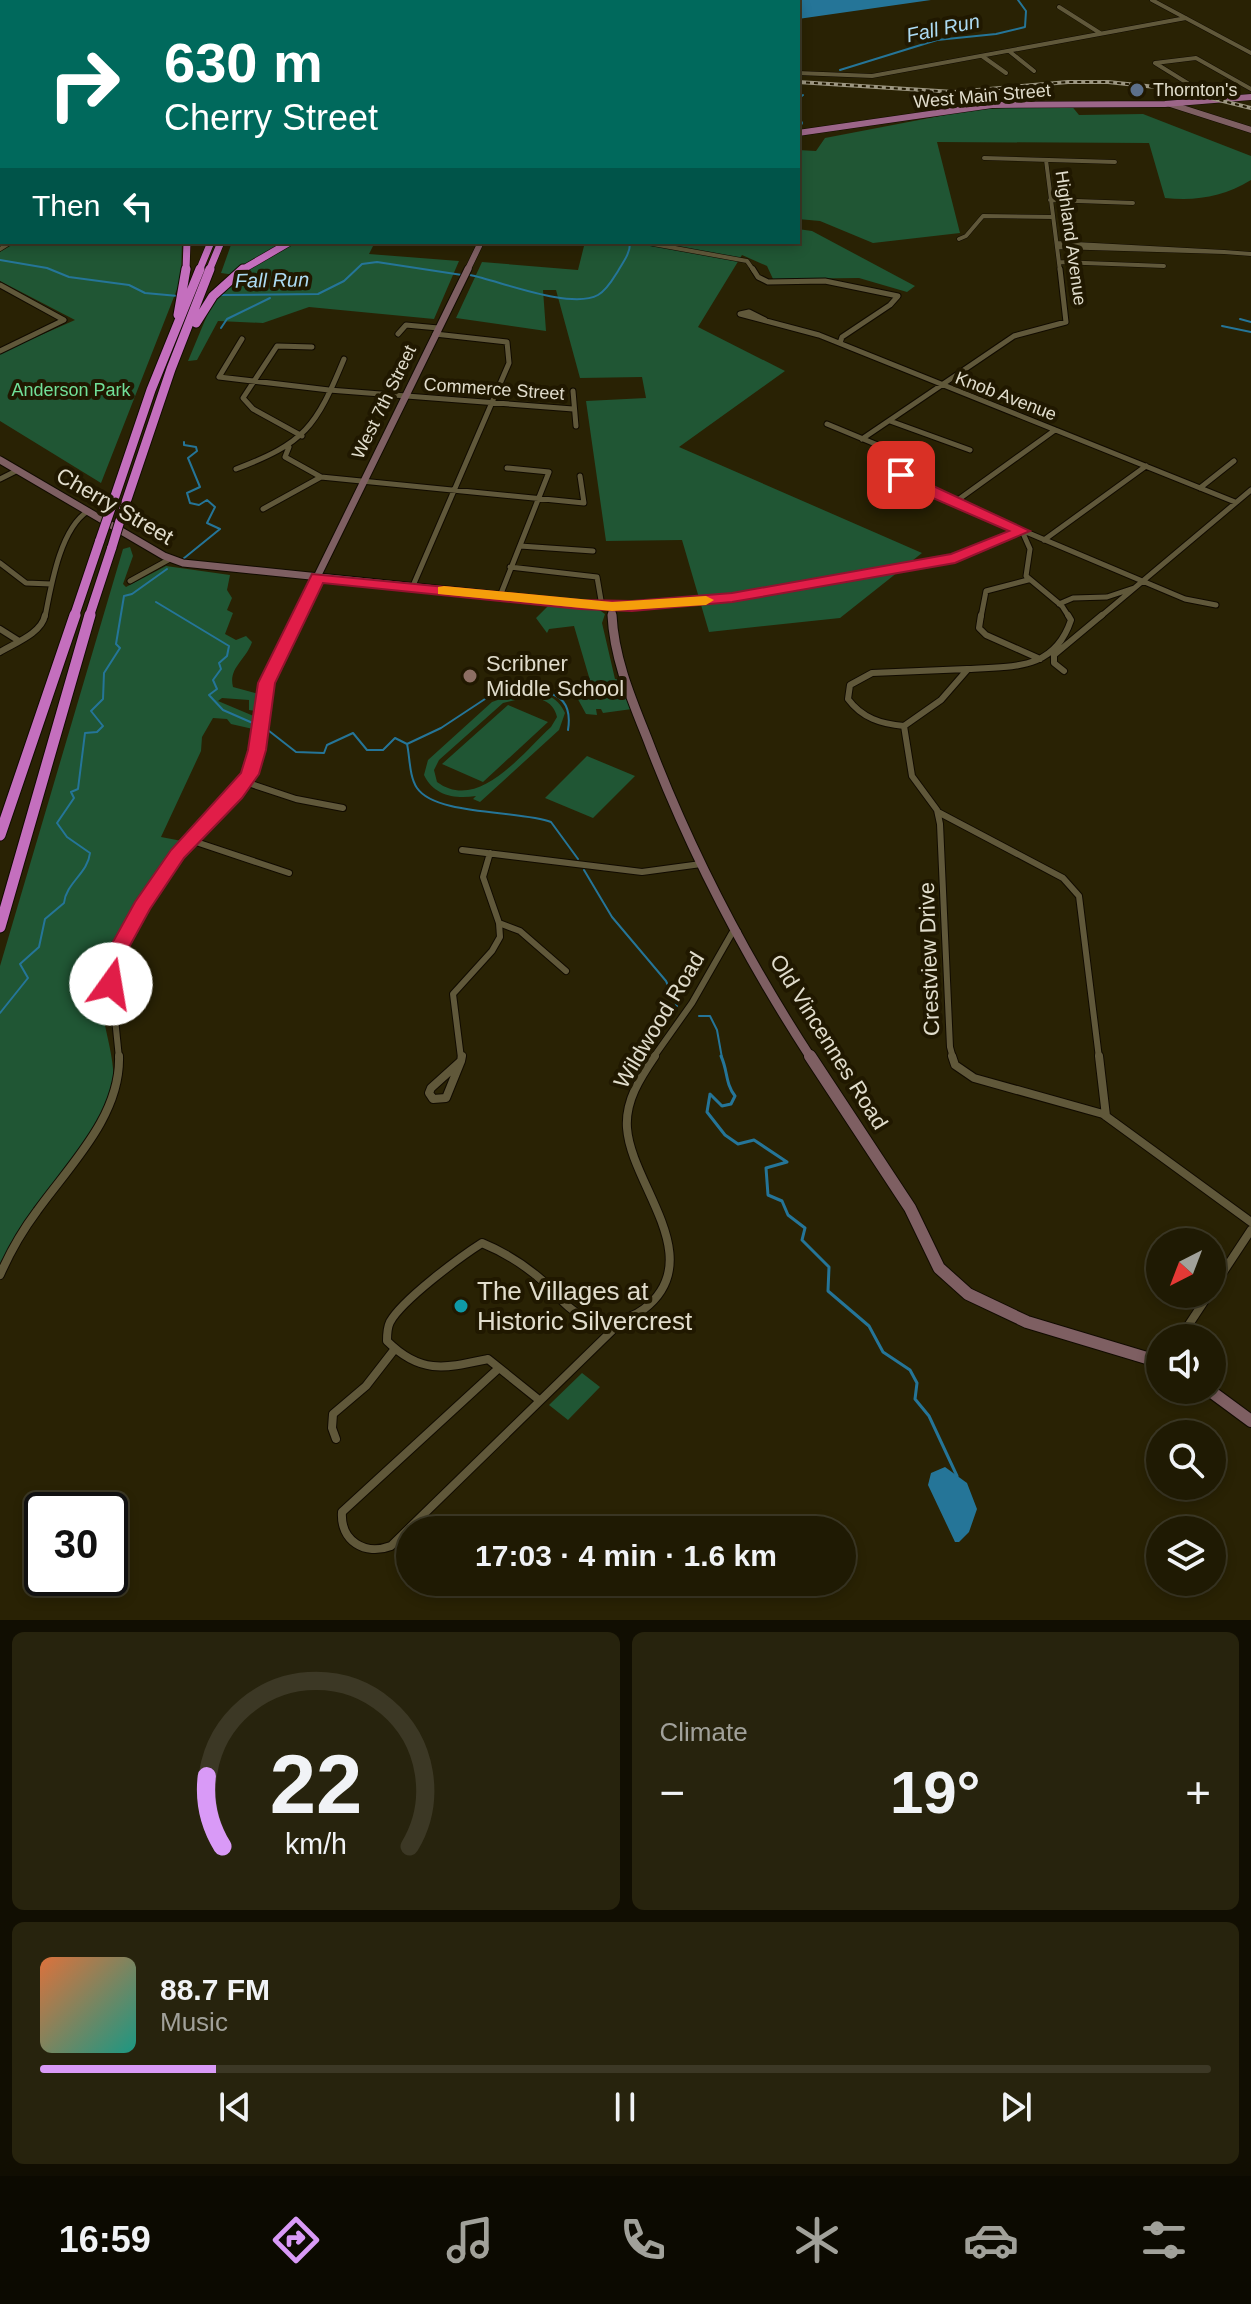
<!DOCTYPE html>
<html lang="en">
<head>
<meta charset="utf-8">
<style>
  :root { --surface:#1f1a03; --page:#27230d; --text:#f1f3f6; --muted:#a1a19a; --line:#3c3825; --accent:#d99af7 }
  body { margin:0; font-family:Arial,sans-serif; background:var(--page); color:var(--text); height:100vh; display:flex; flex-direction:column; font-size:30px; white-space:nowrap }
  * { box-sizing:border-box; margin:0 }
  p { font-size:26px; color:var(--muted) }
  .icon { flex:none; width:44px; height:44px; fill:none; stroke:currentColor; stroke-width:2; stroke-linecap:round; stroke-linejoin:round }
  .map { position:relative; height:1620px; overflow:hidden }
  .panel { display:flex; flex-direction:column; gap:12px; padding:12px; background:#110e02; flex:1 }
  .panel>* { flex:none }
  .banner { position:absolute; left:0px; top:0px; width:800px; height:244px; box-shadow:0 4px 12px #0003,0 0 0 2px var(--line); background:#00695c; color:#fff; overflow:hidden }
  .needle { width:52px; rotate:222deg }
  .controls { position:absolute; left:1146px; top:1228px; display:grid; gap:16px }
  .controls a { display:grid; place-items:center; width:80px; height:80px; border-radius:50%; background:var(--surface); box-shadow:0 4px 12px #0003,0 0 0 2px var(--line); font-size:40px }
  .speed { position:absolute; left:24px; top:1492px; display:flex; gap:16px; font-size:40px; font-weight:700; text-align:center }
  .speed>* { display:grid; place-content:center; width:104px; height:104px; border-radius:50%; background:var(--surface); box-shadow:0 4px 12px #0003,0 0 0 2px var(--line); line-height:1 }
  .speed .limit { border:4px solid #111; border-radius:12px; background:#fff; color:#111 }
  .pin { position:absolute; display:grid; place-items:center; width:68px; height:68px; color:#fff; margin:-34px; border-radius:16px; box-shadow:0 4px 12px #0006 }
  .me { position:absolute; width:88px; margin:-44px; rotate:13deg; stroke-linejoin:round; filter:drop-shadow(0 0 6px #0008) }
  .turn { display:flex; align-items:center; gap:28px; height:168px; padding:0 32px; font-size:36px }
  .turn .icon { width:104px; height:104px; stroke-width:2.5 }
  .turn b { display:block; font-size:56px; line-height:68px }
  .then { display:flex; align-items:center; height:76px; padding:0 32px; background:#0003; gap:16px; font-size:30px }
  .big { font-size:60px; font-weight:700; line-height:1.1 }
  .panel .card { flex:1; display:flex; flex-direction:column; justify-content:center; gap:12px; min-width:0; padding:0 28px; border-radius:12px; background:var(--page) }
  .panel .dial { align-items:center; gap:0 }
  .dial svg { height:208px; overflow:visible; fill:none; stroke:var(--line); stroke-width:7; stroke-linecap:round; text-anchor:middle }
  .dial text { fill:var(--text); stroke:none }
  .song { display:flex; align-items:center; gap:24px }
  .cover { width:96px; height:96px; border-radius:12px; background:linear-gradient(135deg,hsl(20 70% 55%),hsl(170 70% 35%)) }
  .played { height:8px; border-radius:4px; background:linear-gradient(90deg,var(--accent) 15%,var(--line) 15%) }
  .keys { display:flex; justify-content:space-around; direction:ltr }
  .heat { display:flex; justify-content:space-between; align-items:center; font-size:44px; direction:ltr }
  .panel .tiles { flex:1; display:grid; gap:12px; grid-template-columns:1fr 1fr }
  .card:last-child { grid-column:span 2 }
  .trip { position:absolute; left:396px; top:1516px; width:460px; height:80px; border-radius:40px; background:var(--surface); box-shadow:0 4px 12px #0003,0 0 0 2px var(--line); font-weight:700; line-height:80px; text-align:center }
  .tabs { display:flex; height:128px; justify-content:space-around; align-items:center; background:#0c0a01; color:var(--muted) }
  .tabs .icon { width:56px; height:56px }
  .tabs .current { color:var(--accent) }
  .tabs b { font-size:36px; color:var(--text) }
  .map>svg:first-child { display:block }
  .green { fill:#205634; fill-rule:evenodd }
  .water { fill:#257598 }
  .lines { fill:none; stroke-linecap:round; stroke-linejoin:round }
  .stream-far1 { stroke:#257598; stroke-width:2 }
  .stream { stroke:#257598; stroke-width:3 }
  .street-far3-casing { stroke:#110b00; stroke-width:5 }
  .street-far2-casing { stroke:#110b00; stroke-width:7 }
  .street-far1-casing { stroke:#110b00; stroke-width:8 }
  .street-casing { stroke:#110b00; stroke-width:10 }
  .secondary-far3-casing { stroke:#110b00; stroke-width:7 }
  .secondary-far2-casing { stroke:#110b00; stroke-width:9 }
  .secondary-far1-casing { stroke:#110b00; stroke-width:11 }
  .secondary-casing { stroke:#110b00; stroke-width:14 }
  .primary-casing { stroke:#110b00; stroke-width:7 }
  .highway-far2-casing { stroke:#110b00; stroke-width:8 }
  .highway-far1-casing { stroke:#110b00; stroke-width:11 }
  .highway-casing { stroke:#110b00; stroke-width:13 }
  .street-far3 { stroke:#60583a; stroke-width:4 }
  .street-far2 { stroke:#60583a; stroke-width:5 }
  .street-far1 { stroke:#60583a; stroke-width:6 }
  .street { stroke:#60583a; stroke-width:8 }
  .secondary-far3 { stroke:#7e5f62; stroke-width:6 }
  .secondary-far2 { stroke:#7e5f62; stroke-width:7 }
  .secondary-far1 { stroke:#7e5f62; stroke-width:9 }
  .secondary { stroke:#7e5f62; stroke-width:12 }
  .primary { stroke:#9c6689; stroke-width:6 }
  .highway-far2 { stroke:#c46fbe; stroke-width:7 }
  .highway-far1 { stroke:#c46fbe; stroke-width:9 }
  .highway { stroke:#c46fbe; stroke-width:11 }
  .rail-casing { stroke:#9c9681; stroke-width:4 }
  .rail { stroke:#201800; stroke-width:2; stroke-dasharray:4; stroke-linecap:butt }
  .highway-bridge-casing { stroke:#110b00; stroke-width:11; stroke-linecap:butt }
  .highway-bridge { stroke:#c46fbe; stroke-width:9 }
  .route { fill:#e11d48; stroke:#92132f; stroke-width:2 }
  .slow { fill:#f59e0b }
  .service-dot { fill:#5c6f8a; stroke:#201800; stroke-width:3 }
  .education-dot { fill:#8d6e63; stroke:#201800; stroke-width:3 }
  .culture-dot { fill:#0f9aa8; stroke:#201800; stroke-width:3 }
  .labels { text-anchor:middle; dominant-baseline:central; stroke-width:8; stroke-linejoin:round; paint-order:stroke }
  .far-poi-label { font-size:18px; fill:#e1ddcc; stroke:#201800; text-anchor:start }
  .far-street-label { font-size:18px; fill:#e1ddcc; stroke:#201800 }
  .far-park-label { font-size:18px; fill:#71e098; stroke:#201800 }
  .far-water-label { font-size:20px; font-style:italic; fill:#addbf3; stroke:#201800 }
  .street-label { font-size:22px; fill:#e1ddcc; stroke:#201800 }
  .poi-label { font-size:22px; fill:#e1ddcc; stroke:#201800; text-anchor:start }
  .near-poi-label { font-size:26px; fill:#e1ddcc; stroke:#201800; text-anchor:start }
</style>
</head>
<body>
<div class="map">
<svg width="1251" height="1620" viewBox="0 0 1251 1620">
  <rect width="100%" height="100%" fill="#292204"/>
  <path class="green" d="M1070,104L1079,115L1143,114L1251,156V180C1223,197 1197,201 1165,198L1149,143L937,142L960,233L873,243L820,221L798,219V150L816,151L825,138L971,110Z
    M798,229L812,231L915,286L907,292L859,278L773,279L767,266L742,255L698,327L785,371L679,447L922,553L840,618L709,632L682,540L606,541L586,401L646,398L642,377L580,378L556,290H543L546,331L456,318L482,262L578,270L585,242H798Z
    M17,242H182L181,279L101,483L0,421V353L75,320L0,281V252Z
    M232,242H375L369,254L459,261L434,319L309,307L263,323L218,321L197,360L188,361L213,301L242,276L221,273Z
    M130,547L133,556L123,584L126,587L166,566L230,575L227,590L232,598L227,610L233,613L225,634L236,640L246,636L252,642C246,660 228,668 233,687L259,694L256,711L249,710V700L222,698L218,701L256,717L253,729L231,724L227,719L213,718L202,737L201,751L161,837L182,841C152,882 99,943 101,996C101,1024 120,1068 111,1092C87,1157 27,1202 0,1267V966L123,549Z
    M549,605L598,609L605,614L602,623L615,679H618L632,709L603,713L601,709H596L597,715L586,714L574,692L555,683L557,680L562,684L589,681V677L574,626L549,629L547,633L536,618Z
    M520,692C538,691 557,694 565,713L559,730L480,802L473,799L476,796C455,799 434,796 424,775L428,760L492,702ZM528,697C541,698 554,702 557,717L551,727C523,752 479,813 437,782L434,770L439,760L503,703Z
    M508,705L548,722L483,782L442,764Z
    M587,756L635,776L593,818L545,798Z
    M582,1373L600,1387L568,1420L549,1405Z"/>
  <path class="water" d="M34,0H931L798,19V2Z
    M945,1467L967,1483L977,1509L969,1532L959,1542H955L928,1485L931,1473Z"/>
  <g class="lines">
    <path class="stream-far1" d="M840,70L937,40L996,34L1025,27L1026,11L1018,0
      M798,99L803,95
      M798,115L802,123L798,131
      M0,260L47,268L69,277L129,285L145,293L178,296
      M470,275C500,281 571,310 598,295C607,290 613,279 618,271C623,262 630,254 630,243
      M219,295L318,294L344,281L362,264L377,262L462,275
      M1240,319L1251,322
      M1222,326L1251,332
      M221,328L227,319L270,298
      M183,559L220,529L207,523L215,507L207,500L199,505L190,503L187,493L200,487L188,458L197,451L196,447L184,445V442
      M156,602L229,646L227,656L219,663L221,669L213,680L217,689L209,695L223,710L255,724
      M491,698C524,690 576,680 568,730
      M264,727L296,752L324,753L327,745L353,733L367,750H383L395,738L407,744C410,757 409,776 417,788C436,816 520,810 551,822L578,859
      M407,744L441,728L485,699
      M584,870L612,917L666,981L677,1006
      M0,1013L28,978L20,964L39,947L45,919L64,903C66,883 88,873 90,853L67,837L57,823L74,798L71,792L78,789L85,733L97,732L103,726L91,711L103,699L104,673L120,648L116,644L124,596L132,594L167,569
      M699,1016H710L717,1030L722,1058"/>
    <path class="stream" d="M721,1056C728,1071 725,1083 735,1096L731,1104L722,1106L710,1094L707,1112L725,1135L738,1144L754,1140L787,1162L766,1168L768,1195L782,1201L788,1215L805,1228L802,1240L829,1267L828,1291L869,1326L883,1352L910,1370L917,1383L915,1399L929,1416L957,1476"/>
    <defs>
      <path id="street-far3" d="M1152,0L1251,53
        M1059,7L1100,33
        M1009,51L1034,71
        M982,56L1006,73
        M1155,63L1196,58L1251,89
        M1155,63L1189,84
        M798,73L872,76L1186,18
        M984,158L1115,162
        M1046,160L1060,271
        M1050,200L1133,203
        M959,239L966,236L983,216L1053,217
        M642,242L747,261L754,271
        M1057,243L1224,252L1057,247
        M0,249L11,242
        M1224,252L1251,254
        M1059,262L1164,266"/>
      <path id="street-far2" d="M753,269L758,277L768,282L825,281L898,296L890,305L842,337L840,343
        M0,285L64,320L0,351
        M765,320L749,312L740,314L819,335L1235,502
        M398,334L406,325L438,328
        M242,339L219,377L329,390L573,409
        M573,391L576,426
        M890,421L970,450
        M827,424L897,453L902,458V477L917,486L1185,599L1216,605
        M302,436L253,409L243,398L277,346L312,347
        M862,439L1014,336L1066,322L1060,269
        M289,447L285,457L321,477L584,503L580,476
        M236,469C305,443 316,427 344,359
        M0,479L18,470
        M1200,488L1234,461
        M955,502L1055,430
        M263,509L321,477
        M1044,540L1146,466
        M520,546L593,551
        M0,563L26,583L51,584
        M510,567L597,577L602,606
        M130,581L170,559
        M412,588L509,363L507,342L435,334
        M500,596L549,472L507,468
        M1059,604L1073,598L1107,597L1134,588
        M612,607L732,598L955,558L1022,531L1030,549L1026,576L1062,606L1069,617
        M45,617C51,586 60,529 88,511
        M296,617L317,577
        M981,617L986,591L1028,580
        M1100,617L1251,490"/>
      <path id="street-far1" d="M981,615L979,628L986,635L1040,659
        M0,629L19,641
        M0,652C15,643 42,633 45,615
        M1064,671L1054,663V655L1102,615
        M904,726L941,700L968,669C1013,666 1054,671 1071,620L1068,615
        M904,726L912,776L937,810L940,824L950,1047L953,1058
        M904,726C881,724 862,718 848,699L850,685L872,673L967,669
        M245,782L296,799L343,808
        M938,812L1063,878L1079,896L1099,1058
        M190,840L289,873
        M462,850L642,872L701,864
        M499,923L520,931L566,971
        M119,1058L112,989L119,949L133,918L165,870L249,775L257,754L265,687L297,615
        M461,1058L453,994L492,951L500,937L499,923L483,877L490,853
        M653,1058L692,1003L732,933L738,932"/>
      <path id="street" d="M952,1056L955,1065L974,1078L1103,1114L1251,1222
        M1099,1056L1106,1116
        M461,1061L446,1098L433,1099L429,1093L431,1088Z
        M461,1061L462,1056
        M0,1275C10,1252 22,1231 37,1211C69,1166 121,1116 119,1056
        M1212,1289L1251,1230
        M1180,1338L1209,1294
        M499,1368L342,1512C340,1541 365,1556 391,1546L625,1318
        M539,1400L488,1359C446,1368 421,1375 387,1341C387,1334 387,1328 390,1322C402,1300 460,1257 482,1243C504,1252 526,1266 544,1282C557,1294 568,1311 586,1317C605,1324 628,1321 644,1309C709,1259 631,1185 627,1128C625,1101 640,1078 655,1056
        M336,1439L332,1428L333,1414L366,1386L394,1350"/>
      <path id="secondary-far3" d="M1170,104L1251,130
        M467,271L481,242"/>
      <path id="secondary-far2" d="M0,460L164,556L183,563L612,607V617
        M317,577L468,269"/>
      <path id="secondary-far1" d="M612,615C614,658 631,698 647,738C689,849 746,958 811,1058"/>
      <path id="secondary" d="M810,1056L910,1208L939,1268L968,1294L1027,1322L1160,1362
        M1209,1390L1251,1421"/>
      <path id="primary" d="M798,133L992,105L1165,104L1251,97"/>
      <path id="highway-far2" d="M186,271L187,242
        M199,271L211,242
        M209,271L221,242
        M240,271L290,242"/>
      <path id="highway-far1" d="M178,315L186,269
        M196,323L213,296L243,269
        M111,508L151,390L200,269
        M122,514L171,369L210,269
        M74,617L100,540
        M89,617L112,547"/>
      <path id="highway" d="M0,835L75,615
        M0,927L90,615"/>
    </defs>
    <use href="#street-far3" class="street-far3-casing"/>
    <use href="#street-far2" class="street-far2-casing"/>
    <use href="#street-far1" class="street-far1-casing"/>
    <use href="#street" class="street-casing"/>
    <use href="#secondary-far3" class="secondary-far3-casing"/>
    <use href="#secondary-far2" class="secondary-far2-casing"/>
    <use href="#secondary-far1" class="secondary-far1-casing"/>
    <use href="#secondary" class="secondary-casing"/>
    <use href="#primary" class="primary-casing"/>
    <use href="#highway-far2" class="highway-far2-casing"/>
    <use href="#highway-far1" class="highway-far1-casing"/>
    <use href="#highway" class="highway-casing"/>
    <use href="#street-far3" class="street-far3"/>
    <use href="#street-far2" class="street-far2"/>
    <use href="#street-far1" class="street-far1"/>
    <use href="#street" class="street"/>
    <use href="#secondary-far3" class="secondary-far3"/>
    <use href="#secondary-far2" class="secondary-far2"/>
    <use href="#secondary-far1" class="secondary-far1"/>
    <use href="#secondary" class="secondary"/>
    <use href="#primary" class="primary"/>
    <use href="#highway-far2" class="highway-far2"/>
    <use href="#highway-far1" class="highway-far1"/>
    <use href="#highway" class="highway"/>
    <defs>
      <path id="rail" d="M798,82L954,92L1068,82H1108L1175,89L1251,108"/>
    </defs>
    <use href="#rail" class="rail-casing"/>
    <use href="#rail" class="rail"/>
    <defs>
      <path id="highway-bridge" d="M100,540L111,508
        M112,547L122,514"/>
    </defs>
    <use href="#highway-bridge" class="highway-bridge-casing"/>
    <use href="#highway-bridge" class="highway-bridge"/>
  </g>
  <path class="route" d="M901,471L1030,531L955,563L732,602L632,611L580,609L323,583L275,683L266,750L259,774L242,798L184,858L150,909L128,949L118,989H104L101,984L109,949L135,902L171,850L241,773L248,750L258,683L312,574L580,600L632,601L732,593L951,554L1009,531L912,489L894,475Z"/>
  <path class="slow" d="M444,586L612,602L706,596L714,600L706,605L612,611L438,594V587Z"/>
  <circle class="service-dot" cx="1137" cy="90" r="8"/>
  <circle class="education-dot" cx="470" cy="676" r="8"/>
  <circle class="culture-dot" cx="461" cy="1306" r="8"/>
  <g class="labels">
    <g class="far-poi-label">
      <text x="1153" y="90">Thornton's</text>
    </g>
    <g class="far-street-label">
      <text transform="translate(982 96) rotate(-5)">West Main Street</text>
      <text transform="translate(1071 238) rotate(82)">Highland Avenue</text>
      <text transform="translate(494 389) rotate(4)">Commerce Street</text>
      <text transform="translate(1006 396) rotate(21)">Knob Avenue</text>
      <text transform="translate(384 402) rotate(-64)">West 7th Street</text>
    </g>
    <g class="far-park-label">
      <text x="71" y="390">Anderson Park</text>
    </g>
    <g class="far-water-label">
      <text transform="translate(943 28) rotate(-12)">Fall Run</text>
      <text transform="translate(272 280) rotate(-1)">Fall Run</text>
    </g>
    <g class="street-label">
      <text transform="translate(115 506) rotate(30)">Cherry Street</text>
      <text transform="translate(929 959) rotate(-92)">Crestview Drive</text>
      <text transform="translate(659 1020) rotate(-59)">Wildwood Road</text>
      <text transform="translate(829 1042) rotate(58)">Old Vincennes Road</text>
    </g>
    <g class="poi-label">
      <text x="486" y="663">Scribner<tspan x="486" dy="25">Middle School</tspan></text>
    </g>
    <g class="near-poi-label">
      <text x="477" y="1291">The Villages at<tspan x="477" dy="30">Historic Silvercrest</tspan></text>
    </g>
  </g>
</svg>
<div class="controls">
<a><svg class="needle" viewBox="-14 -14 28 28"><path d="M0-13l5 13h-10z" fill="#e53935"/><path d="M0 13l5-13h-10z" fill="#a1a19a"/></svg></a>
<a><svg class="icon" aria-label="sound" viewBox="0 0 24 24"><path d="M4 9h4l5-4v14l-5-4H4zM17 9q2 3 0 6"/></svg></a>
<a><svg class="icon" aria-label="search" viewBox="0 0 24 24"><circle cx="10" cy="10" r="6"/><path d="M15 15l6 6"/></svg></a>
<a><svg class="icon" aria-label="layers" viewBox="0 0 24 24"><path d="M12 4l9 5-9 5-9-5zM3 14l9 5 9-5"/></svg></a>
</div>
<div class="speed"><div class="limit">30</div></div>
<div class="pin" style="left:901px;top:475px;background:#d93025"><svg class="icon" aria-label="arrive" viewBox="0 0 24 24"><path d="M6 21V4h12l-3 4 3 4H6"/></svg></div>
<svg class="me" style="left:111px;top:984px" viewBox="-20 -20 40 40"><circle r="19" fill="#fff"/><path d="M0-13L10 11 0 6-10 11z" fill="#e11d48"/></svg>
<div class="trip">17:03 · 4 min · 1.6 km</div>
<div class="banner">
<div class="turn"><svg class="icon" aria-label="right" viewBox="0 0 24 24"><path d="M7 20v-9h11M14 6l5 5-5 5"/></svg><div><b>630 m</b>Cherry Street</div></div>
<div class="then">Then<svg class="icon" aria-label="left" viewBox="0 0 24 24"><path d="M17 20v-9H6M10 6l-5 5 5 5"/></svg></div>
</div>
</div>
<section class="panel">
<div class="tiles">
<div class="card dial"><svg viewBox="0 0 100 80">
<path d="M14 69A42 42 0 1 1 86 69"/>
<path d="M14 69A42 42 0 0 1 8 42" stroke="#d99af7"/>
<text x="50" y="56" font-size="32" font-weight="700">22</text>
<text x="50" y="72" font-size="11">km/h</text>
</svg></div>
<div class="card"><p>Climate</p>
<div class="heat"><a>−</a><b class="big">19°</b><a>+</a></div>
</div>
<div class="card">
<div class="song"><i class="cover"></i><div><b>88.7 FM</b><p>Music</p></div></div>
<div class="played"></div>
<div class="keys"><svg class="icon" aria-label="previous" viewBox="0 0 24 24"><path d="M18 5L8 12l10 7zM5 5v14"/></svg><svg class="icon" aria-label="pause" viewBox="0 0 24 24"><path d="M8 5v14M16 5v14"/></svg><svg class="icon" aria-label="next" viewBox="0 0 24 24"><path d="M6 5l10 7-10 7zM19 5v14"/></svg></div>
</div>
</div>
</section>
<nav class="tabs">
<b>16:59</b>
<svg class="icon current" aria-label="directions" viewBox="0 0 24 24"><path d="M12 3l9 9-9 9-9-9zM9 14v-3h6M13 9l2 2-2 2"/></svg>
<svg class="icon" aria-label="music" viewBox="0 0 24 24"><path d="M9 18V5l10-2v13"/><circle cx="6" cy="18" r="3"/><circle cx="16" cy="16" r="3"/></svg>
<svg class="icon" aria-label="phone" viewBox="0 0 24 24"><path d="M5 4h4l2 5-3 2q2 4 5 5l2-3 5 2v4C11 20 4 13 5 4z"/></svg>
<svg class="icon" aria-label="climate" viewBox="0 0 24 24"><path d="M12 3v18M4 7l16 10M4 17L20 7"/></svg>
<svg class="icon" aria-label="car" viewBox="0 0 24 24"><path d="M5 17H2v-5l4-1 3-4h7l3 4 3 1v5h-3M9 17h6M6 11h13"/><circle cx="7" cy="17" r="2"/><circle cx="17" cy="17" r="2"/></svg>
<svg class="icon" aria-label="filters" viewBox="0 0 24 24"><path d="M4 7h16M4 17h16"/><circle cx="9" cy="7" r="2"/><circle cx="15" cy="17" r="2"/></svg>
</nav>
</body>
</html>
